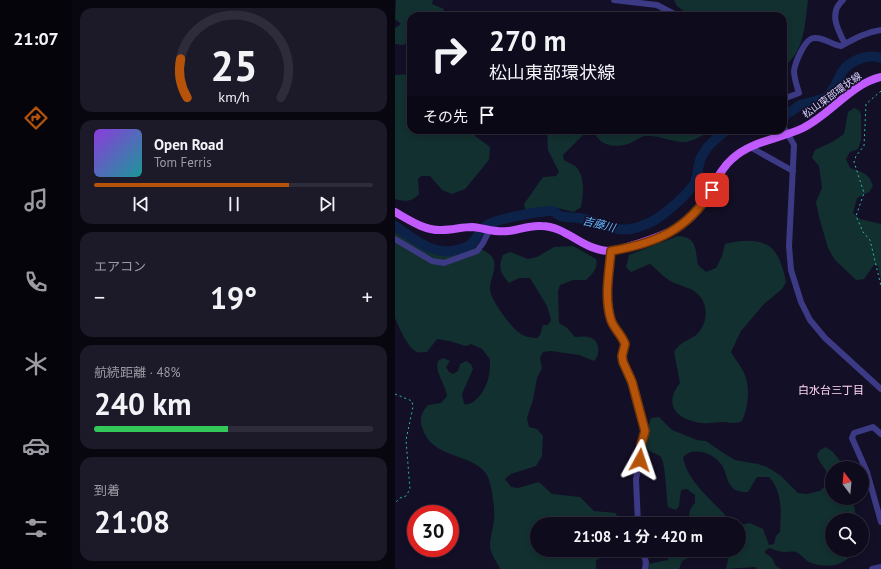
<!DOCTYPE html>
<html lang="ja">
<head>
<meta charset="utf-8">
<style>
  :root { --surface:#0e0b1c; --page:#1c1929; --text:#f1f3f6; --muted:#9b9ba3; --line:#2e2b3b; --accent:#b45309 }
  body { margin:0; font-family:"PT Sans","Noto Sans JP",sans-serif; background:var(--page); color:var(--text); height:100vh; display:flex; flex-direction:column; font-size:15px; white-space:nowrap }
  * { box-sizing:border-box; margin:0 }
  p { font-size:13px; color:var(--muted) }
  .icon { flex:none; width:22px; height:22px; fill:none; stroke:currentColor; stroke-width:2; stroke-linecap:round; stroke-linejoin:round }
  .map { position:relative; flex:1; overflow:hidden }
  .drawer { display:flex; flex-direction:column; gap:8px; padding:8px; background:#08060f; width:323px }
  .drawer>* { flex:none }
  .top-card { position:absolute; left:12px; top:12px; width:380px; height:122px; border-radius:12px; box-shadow:0 2px 6px #0003,0 0 0 1px var(--line); background:#0e0b1c; color:var(--text); overflow:hidden }
  .needle { width:26px; rotate:344deg }
  .tools { position:absolute; left:430px; top:461px; display:grid; gap:8px }
  .tools a { display:grid; place-items:center; width:44px; height:44px; border-radius:50%; background:var(--surface); box-shadow:0 2px 6px #0003,0 0 0 1px var(--line); font-size:20px }
  .speed { position:absolute; left:12px; top:505px; display:flex; gap:8px; font-size:20px; font-weight:700; text-align:center }
  .speed>* { display:grid; place-content:center; width:52px; height:52px; border-radius:50%; background:var(--surface); box-shadow:0 2px 6px #0003,0 0 0 1px var(--line); line-height:1 }
  .speed .limit { border:6px solid #d22; background:#fff; color:#111 }
  .pin { position:absolute; display:grid; place-items:center; width:34px; height:34px; color:#fff; margin:-17px; border-radius:8px; box-shadow:0 2px 6px #0006 }
  .me { position:absolute; width:44px; margin:-22px; rotate:5deg; stroke-linejoin:round; filter:drop-shadow(0 0 3px #0008) }
  .turn { display:flex; align-items:center; gap:14px; height:84px; padding:0 16px; font-size:18px }
  .turn .icon { width:52px; height:52px; stroke-width:2.5 }
  .turn b { display:block; font-size:28px; line-height:34px }
  .then { display:flex; align-items:center; height:38px; padding:0 16px; background:#0003; gap:8px; font-size:15px }
  .big { font-size:30px; font-weight:700; line-height:1.1 }
  .drawer .card { flex:1; display:flex; flex-direction:column; justify-content:center; gap:6px; min-width:0; padding:0 14px; border-radius:12px; background:var(--page) }
  .drawer .dial { align-items:center; gap:0 }
  .dial svg { height:104px; overflow:visible; fill:none; stroke:var(--line); stroke-width:7; stroke-linecap:round; text-anchor:middle }
  .dial text { fill:var(--text); stroke:none }
  .song { display:flex; align-items:center; gap:12px }
  .cover { width:48px; height:48px; border-radius:6px; background:linear-gradient(135deg,hsl(270 70% 55%),hsl(180 70% 35%)) }
  .played { height:4px; border-radius:2px; background:linear-gradient(90deg,var(--accent) 70%,var(--line) 70%) }
  .keys { display:flex; justify-content:space-around; direction:ltr }
  .heat { display:flex; justify-content:space-between; align-items:center; font-size:22px; direction:ltr }
  .charge { height:6px; border-radius:3px; background:linear-gradient(90deg,#34c759 48%,var(--line) 0) }
  .trip { position:absolute; left:135px; top:517px; width:216px; height:40px; border-radius:20px; background:var(--surface); box-shadow:0 2px 6px #0003,0 0 0 1px var(--line); font-weight:700; line-height:40px; text-align:center }
  main { display:flex; flex:1; min-height:0 }
  .tab-bar { display:flex; flex-direction:column; width:72px; justify-content:space-around; align-items:center; background:#06040b; color:var(--muted) }
  .tab-bar .icon { width:28px; height:28px }
  .tab-bar .selected { color:var(--accent) }
  .tab-bar b { font-size:18px; color:var(--text) }
  .map>svg:first-child { display:block }
  .green { fill:#12302f }
  .lines { fill:none; stroke-linecap:round; stroke-linejoin:round }
  .river { stroke:#0c2248; stroke-width:10 }
  .path { stroke:#2fb8b0; stroke-width:1; stroke-dasharray:2 3; stroke-linecap:butt }
  .minor { stroke:#3d3a85; stroke-width:6 }
  .major { stroke:#c25bff; stroke-width:8 }
  .route-casing { stroke:#753606; stroke-width:10 }
  .route { stroke:#b45309; stroke-width:7 }
  .labels { text-anchor:middle; dominant-baseline:central; stroke-width:3; stroke-linejoin:round; paint-order:stroke }
  .street-label { font-size:10px; fill:#d9d4ff; stroke:#130f26 }
  .water-label { font-size:11px; font-style:italic; fill:#62b6ff; stroke:#130f26 }
  .neighbourhood-label { font-size:11px; fill:#ffd6f0; stroke:#130f26 }
</style>
</head>
<body>
<main>
<nav class="tab-bar">
<b>21:07</b>
<svg class="icon selected" aria-label="directions" viewBox="0 0 24 24"><path d="M12 3l9 9-9 9-9-9zM9 14v-3h6M13 9l2 2-2 2"/></svg>
<svg class="icon" aria-label="music" viewBox="0 0 24 24"><path d="M9 18V5l10-2v13"/><circle cx="6" cy="18" r="3"/><circle cx="16" cy="16" r="3"/></svg>
<svg class="icon" aria-label="phone" viewBox="0 0 24 24"><path d="M5 4h4l2 5-3 2q2 4 5 5l2-3 5 2v4C11 20 4 13 5 4z"/></svg>
<svg class="icon" aria-label="climate" viewBox="0 0 24 24"><path d="M12 3v18M4 7l16 10M4 17L20 7"/></svg>
<svg class="icon" aria-label="car" viewBox="0 0 24 24"><path d="M5 17H2v-5l4-1 3-4h7l3 4 3 1v5h-3M9 17h6M6 11h13"/><circle cx="7" cy="17" r="2"/><circle cx="17" cy="17" r="2"/></svg>
<svg class="icon" aria-label="filters" viewBox="0 0 24 24"><path d="M4 7h16M4 17h16"/><circle cx="9" cy="7" r="2"/><circle cx="15" cy="17" r="2"/></svg>
</nav>
<section class="drawer">
<div class="card dial"><svg viewBox="0 0 100 80">
<path d="M14 69A42 42 0 1 1 86 69"/>
<path d="M14 69A42 42 0 0 1 9 39" stroke="#b45309"/>
<text x="50" y="56" font-size="32" font-weight="700">25</text>
<text x="50" y="72" font-size="11">km/h</text>
</svg></div>
<div class="card">
<div class="song"><i class="cover"></i><div><b>Open Road</b><p>Tom Ferris</p></div></div>
<div class="played"></div>
<div class="keys"><svg class="icon" aria-label="previous" viewBox="0 0 24 24"><path d="M18 5L8 12l10 7zM5 5v14"/></svg><svg class="icon" aria-label="pause" viewBox="0 0 24 24"><path d="M8 5v14M16 5v14"/></svg><svg class="icon" aria-label="next" viewBox="0 0 24 24"><path d="M6 5l10 7-10 7zM19 5v14"/></svg></div>
</div>
<div class="card"><p>エアコン</p>
<div class="heat"><a>−</a><b class="big">19°</b><a>+</a></div>
</div>
<div class="card"><p>航続距離 · 48%</p><b class="big">240 km</b><div class="charge"></div></div>
<div class="card"><p>到着</p><b class="big">21:08</b></div>
</section>
<div class="map">
<svg width="486" height="569" viewBox="0 0 486 569">
  <rect width="100%" height="100%" fill="#130f26"/>
  <path class="green" d="M1,0H38L37,4L49,9L48,16H16V41L8,45L0,44V28L6,24L0,19Z
    M279,0H413C410,23 410,52 388,67V16H295L282,6Z
    M16,74V130H81L80,136L95,147L94,160L70,189L57,194L47,190L35,176H26L23,179L24,194C17,202 10,202 0,199V75Z
    M459,108L464,110L466,114V140L463,149L455,152L451,159L455,168C466,171 475,174 478,186L474,192L462,198L458,213L465,219L486,224V282L483,266L479,265L469,279L461,280L440,260L433,248L424,217L421,202L427,188L424,166L417,158L420,150L439,141L449,134L453,112Z
    M152,130H193L168,155L169,160C172,162 177,164 180,166C191,175 188,195 186,207L179,212L162,208L130,209L129,204L148,177L161,176L164,172L153,150Z
    M195,130H318C310,134 296,143 287,142C275,141 263,135 250,136C244,137 239,142 233,144C220,148 205,146 199,132Z
    M0,227C15,238 30,249 49,252C64,254 79,242 93,253C107,263 94,278 95,290C96,300 114,324 122,331C128,336 134,338 142,338L145,335L148,325H153L156,320L152,306L135,278H124L114,283C105,273 103,267 108,255L115,252L133,259L142,257L159,247L178,246L201,259C203,269 198,273 191,280H178L165,285L163,291L164,323L172,328L180,337C184,337 189,336 193,337C205,339 206,354 199,361L184,355L156,351L148,352L145,358L147,368L142,378L138,400L132,418L134,427L142,429L148,436L147,456L141,466L116,474L110,479L116,487L123,488L144,482L157,494L185,497L199,511L221,513L224,524H142V550H215L201,561V569H105C102,562 96,555 95,547C95,537 98,529 99,520C100,509 97,481 90,472C73,452 36,459 27,427C24,418 27,412 33,405L46,403L52,396C51,385 39,371 43,361L48,358L55,361L51,367L54,372L58,374L63,371L65,364L71,361L76,364L78,369L67,394L69,404C81,407 93,385 94,375C95,370 95,364 95,359L87,349L76,344L71,346L54,341L42,339L32,352C29,352 25,353 22,352C13,349 4,327 0,318Z
    M283,236C303,237 300,250 303,265L311,272L321,268L327,256L330,244C345,240 370,237 380,252C386,260 389,272 391,282L387,289L369,304L346,331L336,352C340,359 346,366 349,373C356,387 353,408 347,421C337,425 336,422 326,422C320,422 313,424 307,423C283,420 267,406 285,383L279,352C288,338 299,341 306,329C314,316 312,300 299,291C291,286 281,285 274,280C267,276 262,269 255,264L236,272L231,267L234,255Z
    M264,417L277,430L302,440L311,441L330,454L340,460L363,464L372,467L386,476L403,493L412,494L425,491L434,482C432,466 426,468 422,455L425,450L431,447L438,452L451,468H437V498H457L462,520H437V550H459C452,567 429,569 414,562C409,559 406,554 401,552C397,551 393,552 389,552C384,552 378,549 374,548L369,552L377,558L381,566L386,569H362L360,567L331,569L335,550H344V525L355,523L368,529L374,545L379,544L381,536L385,532C386,513 388,492 374,477H362L353,492C347,492 340,492 336,486C331,480 331,470 326,464C318,453 298,446 288,457C292,481 315,498 330,515L326,523L314,520L309,524H297C292,516 294,510 300,503V495L292,489L286,490L284,506L281,510L273,507C271,496 271,462 265,456C260,453 255,452 251,448L254,424L256,418Z
    M272,550H296L295,557L287,561L284,569H253V564L273,560Z"/>
  <g class="lines">
    <path class="river" d="M388,117L405,105L431,98C445,85 442,68 462,60C470,56 477,55 486,58
      M0,226C19,239 38,256 62,250C67,249 73,247 76,244C83,238 85,228 94,224C103,219 145,211 156,211C160,211 162,215 166,216C172,218 179,217 184,218C216,224 223,239 258,221C269,215 295,193 300,182C305,170 301,163 310,151C315,142 324,137 331,130"/>
    <path class="path" d="M486,91L471,104L469,146L461,156L459,162L469,193L461,216L468,232L475,240L486,286
      M0,394L17,401L18,407L11,440L15,489L11,496L5,498L0,503"/>
    <path class="minor" d="M219,0L262,5L283,16
      M448,0C433,13 443,30 450,44
      M388,99L404,93C402,86 399,78 399,71C400,63 410,38 419,38C429,37 437,45 446,46C459,39 471,32 486,30
      M388,126L399,145L394,246L396,270L406,302L415,320L430,338L486,389
      M355,147L398,171
      M0,239L37,261L49,263L82,251L88,243L94,231
      M216,251C214,273 209,298 216,320C219,329 227,335 230,344L227,356L228,362L237,382L250,431L246,445L245,460L241,479L243,524
      M486,434L478,427L459,433L457,438L472,472L486,522
      M247,550L251,562L250,569
      M477,569L486,567"/>
    <path class="major" d="M0,212C14,220 30,231 47,230C57,230 67,227 77,227C90,228 100,233 113,231C124,230 134,225 146,226C172,226 188,251 215,251C225,250 235,246 245,243C270,235 294,226 309,202C318,188 324,170 337,159C356,141 385,139 408,128C436,114 456,84 486,77"/>
  </g>
  <g class="lines">
    <defs>
      <path id="route" d="M245,460L246,445L250,431L237,382L228,362L227,356L230,344C227,335 219,329 216,320C209,298 214,273 216,251C262,243 292,230 317,190"/>
    </defs>
    <use href="#route" class="route-casing"/>
    <use href="#route" class="route"/>
  </g>
  <g class="labels">
    <g class="street-label">
      <text transform="translate(437 95) rotate(-36)">松山東部環状線</text>
    </g>
    <g class="water-label">
      <text transform="translate(204 224) rotate(14)">吉藤川</text>
    </g>
    <g class="neighbourhood-label">
      <text x="436" y="390">白水台三丁目</text>
    </g>
  </g>
</svg>
<div class="tools">
<a><svg class="needle" viewBox="-14 -14 28 28"><path d="M0-13l5 13h-10z" fill="#e53935"/><path d="M0 13l5-13h-10z" fill="#9b9ba3"/></svg></a>
<a><svg class="icon" aria-label="search" viewBox="0 0 24 24"><circle cx="10" cy="10" r="6"/><path d="M15 15l6 6"/></svg></a>
</div>
<div class="speed"><div class="limit">30</div></div>
<div class="pin" style="left:317px;top:190px;background:#d93025"><svg class="icon" aria-label="arrive" viewBox="0 0 24 24"><path d="M6 21V4h12l-3 4 3 4H6"/></svg></div>
<svg class="me" style="left:245px;top:460px" viewBox="-20 -20 40 40"><path d="M0-17L14 15 0 8-14 15z" fill="#b45309" stroke="#fff" stroke-width="4"/></svg>
<div class="trip">21:08 · 1 分 · 420 m</div>
<div class="top-card">
<div class="turn"><svg class="icon" aria-label="right" viewBox="0 0 24 24"><path d="M7 20v-9h11M14 6l5 5-5 5"/></svg><div><b>270 m</b>松山東部環状線</div></div>
<div class="then">その先<svg class="icon" aria-label="arrive" viewBox="0 0 24 24"><path d="M6 21V4h12l-3 4 3 4H6"/></svg></div>
</div>
</div>
</main>
</body>
</html>
